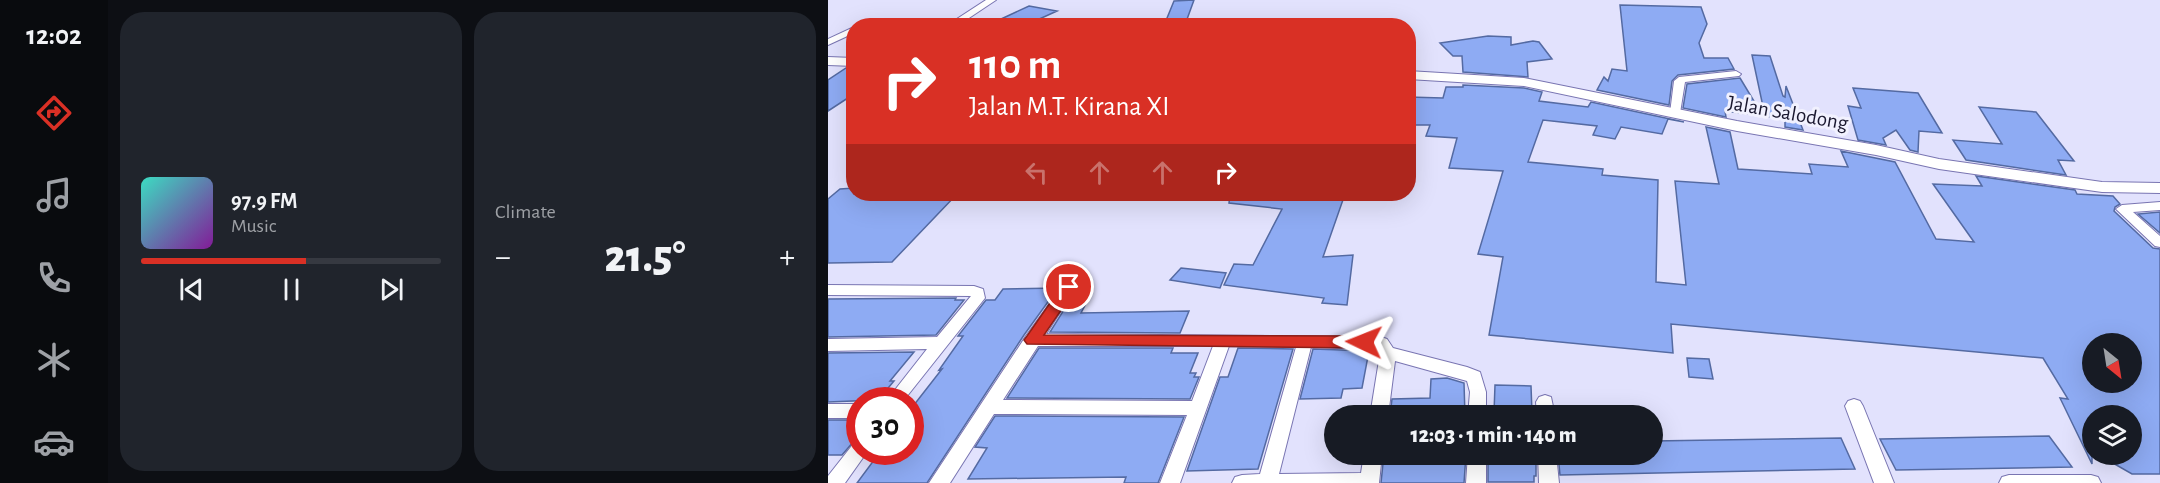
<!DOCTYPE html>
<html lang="en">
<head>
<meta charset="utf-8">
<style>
  :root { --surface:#171b24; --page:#20242c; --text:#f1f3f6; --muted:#9ea1a6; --line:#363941; --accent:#d93025 }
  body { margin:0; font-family:"Alegreya Sans",sans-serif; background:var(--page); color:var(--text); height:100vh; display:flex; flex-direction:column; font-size:22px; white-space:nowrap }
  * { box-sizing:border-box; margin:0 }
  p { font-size:20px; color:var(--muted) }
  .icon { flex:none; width:33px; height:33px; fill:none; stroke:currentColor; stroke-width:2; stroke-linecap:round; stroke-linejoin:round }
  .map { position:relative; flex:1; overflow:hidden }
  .details { display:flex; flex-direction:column; gap:12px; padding:12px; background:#0d0f14; width:720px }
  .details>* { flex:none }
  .banner { position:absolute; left:18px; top:18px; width:570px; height:183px; border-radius:24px; box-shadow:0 6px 24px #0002; background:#d93025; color:#fff; overflow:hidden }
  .needle { width:39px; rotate:150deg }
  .tools { position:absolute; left:1254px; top:333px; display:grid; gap:12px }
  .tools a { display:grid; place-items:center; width:60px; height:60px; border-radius:50%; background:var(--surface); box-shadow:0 6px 24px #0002; font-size:30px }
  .speed { position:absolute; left:18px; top:387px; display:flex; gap:12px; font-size:30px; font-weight:700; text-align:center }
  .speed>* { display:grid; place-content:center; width:78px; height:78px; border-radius:50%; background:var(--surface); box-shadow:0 6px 24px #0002; line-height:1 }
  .speed .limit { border:9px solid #d22; background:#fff; color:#111 }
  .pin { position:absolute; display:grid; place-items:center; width:51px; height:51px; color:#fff; margin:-26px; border:3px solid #fff; border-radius:50%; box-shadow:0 2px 6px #0007 }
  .me { position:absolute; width:66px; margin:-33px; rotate:272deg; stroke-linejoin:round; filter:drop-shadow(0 0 4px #0008) }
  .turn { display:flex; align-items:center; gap:21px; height:126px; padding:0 24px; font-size:27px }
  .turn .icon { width:78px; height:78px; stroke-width:2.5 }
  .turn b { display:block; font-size:42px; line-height:51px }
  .lanes { display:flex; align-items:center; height:57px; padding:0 24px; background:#0003; justify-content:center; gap:30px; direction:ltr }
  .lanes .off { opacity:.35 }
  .big { font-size:45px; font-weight:800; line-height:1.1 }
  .details .tile { flex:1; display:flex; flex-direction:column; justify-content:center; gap:9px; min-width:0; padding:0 21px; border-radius:24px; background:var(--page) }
  .song { display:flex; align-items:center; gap:18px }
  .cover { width:72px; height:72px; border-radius:9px; background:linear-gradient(135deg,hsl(170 70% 55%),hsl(290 70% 35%)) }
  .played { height:6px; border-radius:3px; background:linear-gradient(90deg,var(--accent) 55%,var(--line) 55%) }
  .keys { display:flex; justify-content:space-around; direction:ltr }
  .heat { display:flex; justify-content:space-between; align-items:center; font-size:33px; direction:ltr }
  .details .tiles { flex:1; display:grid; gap:12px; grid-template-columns:repeat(2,1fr) }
  .trip { position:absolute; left:496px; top:405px; width:339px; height:60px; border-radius:30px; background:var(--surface); box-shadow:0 6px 24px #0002; font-weight:800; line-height:60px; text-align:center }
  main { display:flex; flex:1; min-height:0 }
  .dock { display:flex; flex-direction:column; width:108px; justify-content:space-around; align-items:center; background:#090b0e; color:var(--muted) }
  .dock .icon { width:42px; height:42px }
  .dock .current { color:var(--accent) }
  .dock b { font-size:27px; color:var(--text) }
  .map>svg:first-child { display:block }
  .building { fill:#8eabf3; stroke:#546aa2; stroke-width:1.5; fill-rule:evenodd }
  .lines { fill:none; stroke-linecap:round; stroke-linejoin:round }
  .street-casing { stroke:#7975b2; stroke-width:2 }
  .secondary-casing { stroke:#7975b2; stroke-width:2 }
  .street { fill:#fff; fill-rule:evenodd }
  .secondary { fill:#fff; fill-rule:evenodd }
  .route { fill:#d93025; stroke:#8d1f18; stroke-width:1.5 }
  .labels { text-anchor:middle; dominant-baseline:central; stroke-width:6; stroke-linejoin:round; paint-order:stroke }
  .street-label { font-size:21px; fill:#19172e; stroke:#f1f1fe }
</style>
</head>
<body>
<main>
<nav class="dock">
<b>12:02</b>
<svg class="icon current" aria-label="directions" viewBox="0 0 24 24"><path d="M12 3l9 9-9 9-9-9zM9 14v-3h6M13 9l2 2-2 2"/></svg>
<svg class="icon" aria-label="music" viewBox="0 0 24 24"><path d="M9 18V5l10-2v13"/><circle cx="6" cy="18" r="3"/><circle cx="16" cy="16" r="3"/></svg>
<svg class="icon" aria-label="phone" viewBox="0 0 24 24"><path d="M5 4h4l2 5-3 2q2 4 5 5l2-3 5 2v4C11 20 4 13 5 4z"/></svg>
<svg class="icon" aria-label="climate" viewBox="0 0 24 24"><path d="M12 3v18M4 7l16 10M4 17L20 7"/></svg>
<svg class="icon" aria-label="car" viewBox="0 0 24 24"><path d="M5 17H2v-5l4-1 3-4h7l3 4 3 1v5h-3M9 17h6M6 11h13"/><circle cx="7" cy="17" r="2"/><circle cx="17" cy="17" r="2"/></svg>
</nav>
<section class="details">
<div class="tiles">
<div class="tile">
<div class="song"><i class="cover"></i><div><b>97.9 FM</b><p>Music</p></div></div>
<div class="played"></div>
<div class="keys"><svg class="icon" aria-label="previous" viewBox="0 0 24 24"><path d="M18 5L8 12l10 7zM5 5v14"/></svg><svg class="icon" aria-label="pause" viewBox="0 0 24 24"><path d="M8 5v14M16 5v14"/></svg><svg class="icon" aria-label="next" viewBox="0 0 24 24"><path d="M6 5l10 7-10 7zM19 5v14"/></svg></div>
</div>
<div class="tile"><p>Climate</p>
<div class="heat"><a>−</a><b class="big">21.5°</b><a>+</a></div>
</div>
</div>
</section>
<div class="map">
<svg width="1332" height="483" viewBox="0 0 1332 483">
  <rect width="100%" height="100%" fill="#e2e2fd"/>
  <path class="building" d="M366,0L358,22L337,23L346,1Z
    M792,5L873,7L879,24L871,43L876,58H900L906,69L850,75L844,81L841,105L769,90L776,77L780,81L784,69L799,71Z
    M201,6L229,11L196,26H158Z
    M660,36L683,37V45L705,41L711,42L724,59L699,62L700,77L635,72L634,56H625L612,43Z
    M924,55L942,56L955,96L957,97L958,86L975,130L957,127V119L937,116Z
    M18,68H26V94L0,111V80Z
    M912,78L935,116L897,111L898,117L855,108L859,84Z
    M635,85L696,88L714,92L711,101L760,107L763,102L856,122L840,119L834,134L793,127L787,139L765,135L769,126L715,120L700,162L775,169L774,175L830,180L828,282L858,285L847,181L891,184L878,127L902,132L910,169L984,174L981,164L1020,167L1013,151L1067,162L1108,239L1146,242L1105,184L1154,186L1148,176L1247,190L1249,194L1285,196L1292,204L1287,207L1286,211L1325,248L1332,249V474H1304L1269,454H1304V416H1264V464L1232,398L1240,399L1215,358L843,324L845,353L661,335L675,257L650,254L675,171L621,168L629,138L598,136L602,125H580V97L615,98L618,87H635ZM1264,344H1304V382H1264Z
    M1025,88L1090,93L1114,133L1091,131L1090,152L1082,150L1068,130L1055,138L1058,145L1030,140L1020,106L1033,108Z
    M1151,107L1208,112L1246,161L1230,160L1238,175L1138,160L1125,140L1174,144Z
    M26,188V194H129L64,262L0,263V199L12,189Z
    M402,194H517L495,257L525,255L519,305L494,303L496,298L396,285L406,264L425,265L454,209L401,203Z
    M1332,212V233L1310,214Z
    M353,268L398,273L392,288L342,280Z
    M230,288L196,335L99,483H29L52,452H82V410L114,369L111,370L135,336H130L158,300H167L175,289Z
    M262,296L253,313L361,311L352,333L222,332L244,297Z
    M128,298L127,300H136L108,335L0,337V299Z
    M211,348H345L343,353H370L362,373H368L366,377H371L362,399L179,398Z
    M410,348L465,349L430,469L359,471L392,377H400Z
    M485,349L541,351L534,388L515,389L513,398L472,399Z
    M86,352L62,381H66L50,400L0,402V353Z
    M859,358L881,359L885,379L861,377Z
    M619,378L636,383L637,416H562L564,399L602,398L603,379Z
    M667,385L703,386L704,413H666Z
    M167,416L356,417L330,483H296L298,477L140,479L159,448L147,447Z
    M0,420H32V434L14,455H0Z
    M1221,436L1244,467L1068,470L1052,439Z
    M1013,438L1027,469L732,475L730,454H825V441Z
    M556,454H638L636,483H553Z
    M660,454H708V476H706V482H660Z"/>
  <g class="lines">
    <defs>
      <path id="street" d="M158,0H168L129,26H118Z
        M26,27V33L0,45V39Z
        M908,71L913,74L911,76L857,82L852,113L847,116L842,113L846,81L851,77Z
        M1332,202V210L1305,212L1332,236V247L1327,246L1288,209L1294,205Z
        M241,282L246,284L248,287L218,334L553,337L559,339L565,348L639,367L652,372L658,392V416H640L642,392L639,381L567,361L560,416H542L552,354L548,349L483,347L451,474L533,473L536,454H554L551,483H404L407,477L414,475L432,474L468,347L401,346L352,483H332L359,415L166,414L122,483H101L198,336L236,284ZM210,346H385L364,401L175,400Z
        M0,285L146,286L155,289L157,298L76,400H59L99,349L0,351V339L109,337L143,296L0,295Z
        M717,395L723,397L727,416H709L708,402L711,397Z
        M1026,399L1032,401L1035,406L1066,483H1046L1017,406L1020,401Z
        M0,404H32V418H0Z
        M32,440V452H39L17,483H0V476L26,443Z
        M640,454H658V483H638Z
        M710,454H728L731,483H711Z
        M1181,475H1263L1270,477L1273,483H1171L1174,477Z"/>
      <path id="secondary" d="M0,57L26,58V66L0,65Z
        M580,71L696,78L909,121L1048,145L1111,159L1274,182L1332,183V193L1274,192L1111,169L1048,155L909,131L696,86L580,79Z"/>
    </defs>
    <use href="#street" class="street-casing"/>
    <use href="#secondary" class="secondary-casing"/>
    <use href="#street" class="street"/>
    <use href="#secondary" class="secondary"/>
  </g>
  <path class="route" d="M241,282L249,287L216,335L536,336L542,338L544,342L542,346L536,348L199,344L196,340L199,336L236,283Z"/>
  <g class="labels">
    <g class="street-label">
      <text transform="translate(960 113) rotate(10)">Jalan Salodong</text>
    </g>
  </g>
</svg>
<div class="tools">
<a><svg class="needle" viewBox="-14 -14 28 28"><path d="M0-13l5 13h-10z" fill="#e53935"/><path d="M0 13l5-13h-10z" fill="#9ea1a6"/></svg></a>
<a><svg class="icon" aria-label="layers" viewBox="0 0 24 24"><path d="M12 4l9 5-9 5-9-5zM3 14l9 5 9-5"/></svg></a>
</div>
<div class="speed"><div class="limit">30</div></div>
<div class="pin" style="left:241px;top:287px;background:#d93025"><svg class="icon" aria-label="arrive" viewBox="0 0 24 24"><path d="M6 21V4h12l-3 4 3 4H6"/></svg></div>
<svg class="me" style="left:536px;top:342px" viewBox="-20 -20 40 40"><path d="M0-17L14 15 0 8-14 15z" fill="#d93025" stroke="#fff" stroke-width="4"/></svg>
<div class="trip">12:03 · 1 min · 140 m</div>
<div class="banner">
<div class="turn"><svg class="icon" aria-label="right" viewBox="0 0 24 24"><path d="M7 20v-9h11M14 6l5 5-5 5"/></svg><div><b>110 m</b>Jalan M.T. Kirana XI</div></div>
<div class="lanes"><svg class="icon off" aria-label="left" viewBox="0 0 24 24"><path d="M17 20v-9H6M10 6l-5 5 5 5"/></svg><svg class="icon off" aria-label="ahead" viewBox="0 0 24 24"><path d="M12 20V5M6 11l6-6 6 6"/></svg><svg class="icon off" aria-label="ahead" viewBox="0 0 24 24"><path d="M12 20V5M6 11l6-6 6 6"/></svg><svg class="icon" aria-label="right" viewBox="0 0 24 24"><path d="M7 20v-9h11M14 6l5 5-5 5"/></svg></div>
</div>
</div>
</main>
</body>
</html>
